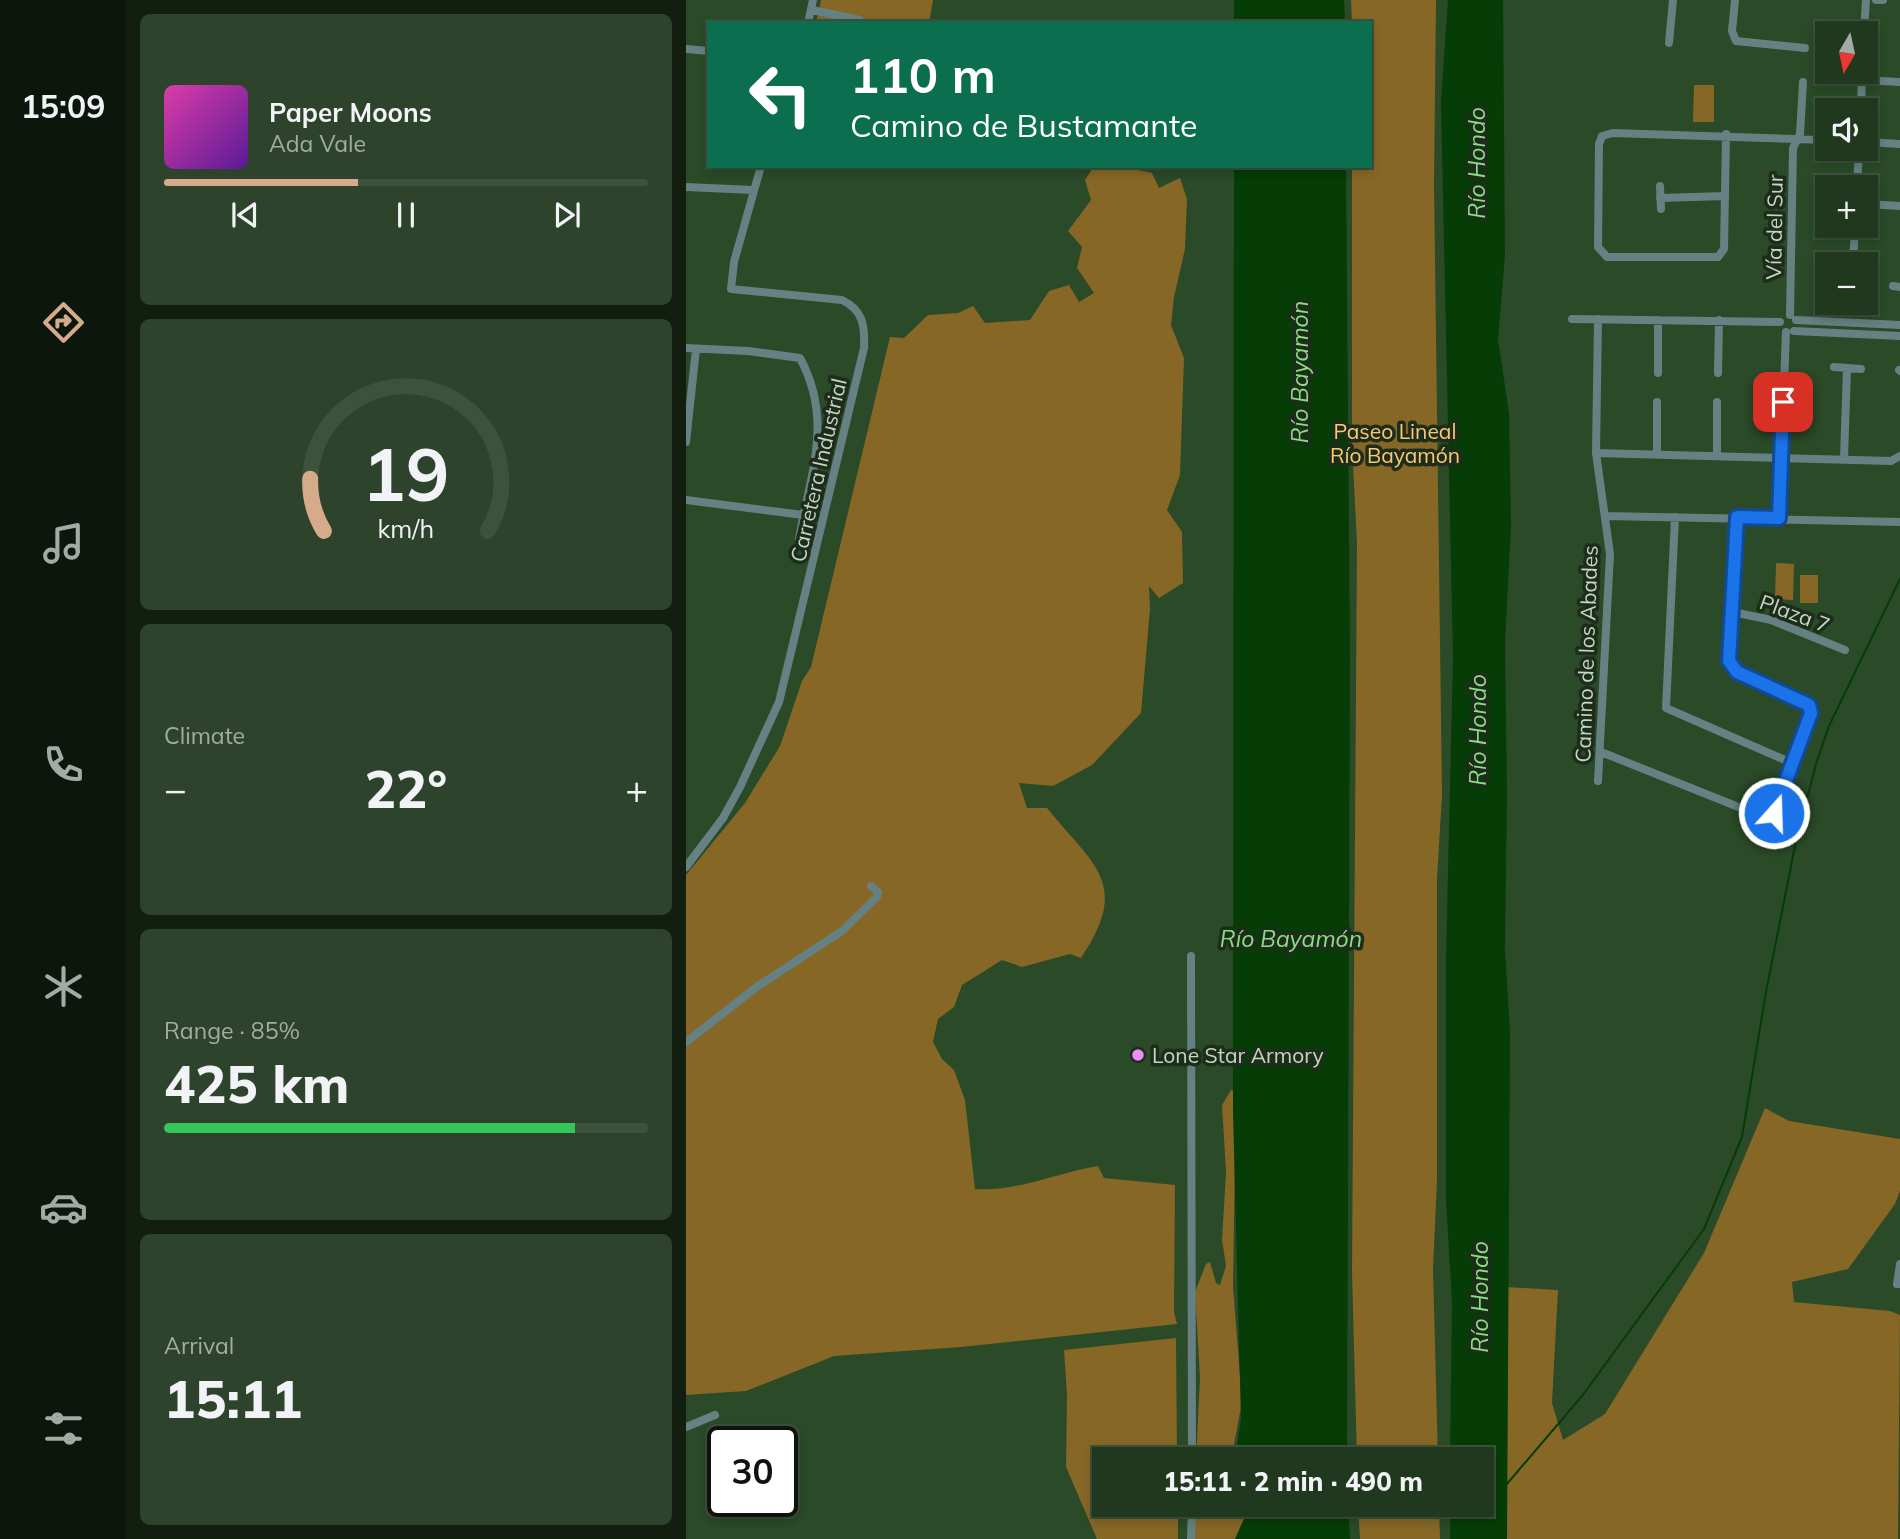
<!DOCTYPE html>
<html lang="en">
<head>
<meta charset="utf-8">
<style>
  :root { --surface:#20381e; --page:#2d432b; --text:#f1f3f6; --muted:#a2aca4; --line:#3d523c; --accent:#d6ab8b }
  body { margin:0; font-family:Mulish,sans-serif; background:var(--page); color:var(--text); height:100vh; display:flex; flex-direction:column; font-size:26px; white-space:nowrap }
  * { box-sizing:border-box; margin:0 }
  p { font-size:23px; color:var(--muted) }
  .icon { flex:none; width:38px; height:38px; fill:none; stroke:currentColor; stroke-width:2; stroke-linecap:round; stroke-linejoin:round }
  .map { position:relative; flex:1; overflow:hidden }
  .details { display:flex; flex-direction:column; gap:14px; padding:14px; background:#121f10; width:560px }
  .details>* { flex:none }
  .top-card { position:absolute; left:21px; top:21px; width:665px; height:147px; border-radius:0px; box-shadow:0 4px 10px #0003,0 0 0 2px var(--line); background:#0b6e4f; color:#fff; overflow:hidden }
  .needle { width:46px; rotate:189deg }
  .controls { position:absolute; left:1129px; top:21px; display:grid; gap:14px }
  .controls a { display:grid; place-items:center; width:63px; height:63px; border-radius:0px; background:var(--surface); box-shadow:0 4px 10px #0003,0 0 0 2px var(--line); font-size:35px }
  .speed { position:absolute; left:21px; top:1426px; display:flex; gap:14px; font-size:35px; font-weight:700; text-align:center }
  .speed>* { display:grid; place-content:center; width:91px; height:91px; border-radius:50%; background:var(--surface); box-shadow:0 4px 10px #0003,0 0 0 2px var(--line); line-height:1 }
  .speed .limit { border:4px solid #111; border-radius:10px; background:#fff; color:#111 }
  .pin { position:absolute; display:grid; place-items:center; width:60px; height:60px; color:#fff; margin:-30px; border-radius:14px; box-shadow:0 4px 10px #0006 }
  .me { position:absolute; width:77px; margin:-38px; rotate:20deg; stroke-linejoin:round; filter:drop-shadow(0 0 5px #0008) }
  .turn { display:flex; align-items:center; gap:24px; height:147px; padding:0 28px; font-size:32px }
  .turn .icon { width:91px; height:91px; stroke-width:2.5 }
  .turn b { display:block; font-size:49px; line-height:60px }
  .big { font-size:52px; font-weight:800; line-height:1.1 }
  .details .card { flex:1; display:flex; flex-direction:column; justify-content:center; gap:10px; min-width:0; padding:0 24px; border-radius:10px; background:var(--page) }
  .details .dial { align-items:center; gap:0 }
  .dial svg { height:182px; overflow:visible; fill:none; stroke:var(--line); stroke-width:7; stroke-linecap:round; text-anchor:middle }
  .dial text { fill:var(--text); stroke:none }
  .song { display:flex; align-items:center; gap:21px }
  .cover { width:84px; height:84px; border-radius:10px; background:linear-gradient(135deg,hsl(320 70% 55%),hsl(270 70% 35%)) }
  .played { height:7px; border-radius:4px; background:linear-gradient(90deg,var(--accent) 40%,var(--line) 40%) }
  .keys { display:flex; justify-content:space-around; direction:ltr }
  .heat { display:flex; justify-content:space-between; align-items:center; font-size:38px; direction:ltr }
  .charge { height:10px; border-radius:5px; background:linear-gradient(90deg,#34c759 85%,var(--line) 0) }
  .trip { position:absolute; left:406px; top:1447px; width:402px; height:70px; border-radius:0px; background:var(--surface); box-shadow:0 4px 10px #0003,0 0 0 2px var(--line); font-weight:800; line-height:70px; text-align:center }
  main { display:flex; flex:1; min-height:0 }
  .dock { display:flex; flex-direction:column; width:126px; justify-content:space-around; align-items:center; background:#0d160c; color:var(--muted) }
  .dock .icon { width:49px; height:49px }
  .dock .on { color:var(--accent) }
  .dock b { font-size:32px; color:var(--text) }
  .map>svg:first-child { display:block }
  .green { fill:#866726 }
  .water { fill:#063c05 }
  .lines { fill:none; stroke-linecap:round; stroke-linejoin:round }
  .stream { stroke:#063c05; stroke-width:2 }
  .minor { stroke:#668183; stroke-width:8 }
  .route-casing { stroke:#114b97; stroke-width:18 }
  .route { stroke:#1a73e8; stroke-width:12 }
  .poi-dot { fill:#ed8cfa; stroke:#1e2c1c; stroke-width:2.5 }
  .labels { text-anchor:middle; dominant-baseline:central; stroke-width:7; stroke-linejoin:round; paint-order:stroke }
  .street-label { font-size:21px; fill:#c5d7c3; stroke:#1e2c1c }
  .park-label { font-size:21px; fill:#f9ca6e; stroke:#1e2c1c }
  .poi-label { font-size:21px; fill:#c5d7c3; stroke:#1e2c1c; text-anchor:start }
  .water-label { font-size:23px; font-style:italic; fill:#88e082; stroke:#1e2c1c }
</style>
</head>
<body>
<main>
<nav class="dock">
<b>15:09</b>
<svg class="icon on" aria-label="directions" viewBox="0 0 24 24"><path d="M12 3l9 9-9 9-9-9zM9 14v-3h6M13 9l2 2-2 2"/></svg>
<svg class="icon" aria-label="music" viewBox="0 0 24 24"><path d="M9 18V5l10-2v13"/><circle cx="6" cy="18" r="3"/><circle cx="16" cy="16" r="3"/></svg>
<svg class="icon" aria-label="phone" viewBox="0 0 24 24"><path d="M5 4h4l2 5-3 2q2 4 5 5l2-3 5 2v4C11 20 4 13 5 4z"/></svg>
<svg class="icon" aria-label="climate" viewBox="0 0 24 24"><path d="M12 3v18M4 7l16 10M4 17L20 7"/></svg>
<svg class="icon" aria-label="car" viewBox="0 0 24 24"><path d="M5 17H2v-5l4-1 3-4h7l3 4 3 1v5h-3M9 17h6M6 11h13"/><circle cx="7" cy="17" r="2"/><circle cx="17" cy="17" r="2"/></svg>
<svg class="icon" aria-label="filters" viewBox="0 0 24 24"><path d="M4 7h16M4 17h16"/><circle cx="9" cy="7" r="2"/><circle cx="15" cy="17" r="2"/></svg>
</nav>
<section class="details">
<div class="card">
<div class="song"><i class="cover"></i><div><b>Paper Moons</b><p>Ada Vale</p></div></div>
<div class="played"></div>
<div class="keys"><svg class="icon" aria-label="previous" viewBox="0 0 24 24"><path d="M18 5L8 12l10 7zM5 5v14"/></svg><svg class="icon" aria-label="pause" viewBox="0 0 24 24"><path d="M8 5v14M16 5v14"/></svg><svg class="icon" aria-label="next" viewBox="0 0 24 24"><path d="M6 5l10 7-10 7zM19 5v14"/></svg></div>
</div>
<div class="card dial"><svg viewBox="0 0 100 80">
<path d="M14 69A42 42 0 1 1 86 69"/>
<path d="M14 69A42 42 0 0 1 8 46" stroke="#d6ab8b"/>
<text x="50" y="56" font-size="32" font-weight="700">19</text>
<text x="50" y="72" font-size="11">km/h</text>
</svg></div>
<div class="card"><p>Climate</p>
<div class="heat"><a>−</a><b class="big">22°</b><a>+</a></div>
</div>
<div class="card"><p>Range · 85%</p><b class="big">425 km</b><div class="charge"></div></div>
<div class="card"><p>Arrival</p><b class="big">15:11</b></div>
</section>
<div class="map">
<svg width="1214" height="1539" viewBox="0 0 1214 1539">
  <rect width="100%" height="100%" fill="#2a4a28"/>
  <path class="green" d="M135,0H247L243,23H130Z
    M665,0H750L748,183L756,795L751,880V1181L747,1268L752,1459H671L666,1272L671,543L666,444V166H684V23H666Z
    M1008,85H1028V122H1007Z
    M408,166H449L448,169L466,173L473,188L494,178L501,199L499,249L488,297L485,325L498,358L494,475L481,510L496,532L497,583L473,598L463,586L464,609L455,713L406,765L367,786L333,783L341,808H361C408,866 445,883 395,958L384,954L336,967L316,960L276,985L268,1007L252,1019L247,1042L256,1059L268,1070L279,1100L289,1189C331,1192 370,1173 412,1166L418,1178L489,1185L488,1312L491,1324L275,1347L148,1356L60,1391L0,1395V875L59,803L94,746L116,681L125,667L204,337L218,338L242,315L272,313L287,306L299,323L344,320L363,291L383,285L393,302L408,293L391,268L396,247L382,231L405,200L399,180Z
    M1090,563L1108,564L1107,600L1089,599Z
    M1114,575H1132V603H1114Z
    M545,1090L550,1091L547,1286L556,1402L547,1450L549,1459L510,1460L514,1378L509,1292L520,1264L524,1262L530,1283L534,1285L540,1266L536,1240L540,1172L536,1105Z
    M1079,1108L1103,1121L1214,1139V1191L1209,1204L1162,1269L1106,1282L1108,1302L1204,1311L1214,1315L1212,1539H821L820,1287L872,1290L866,1403L877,1440L919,1414L1018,1253Z
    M490,1338L491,1459L418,1460V1505H492V1539H411L380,1467L381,1395L378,1350Z
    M509,1505H568L567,1539H508Z
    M672,1505H753L754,1539H674Z"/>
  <path class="water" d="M548,0H658L659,23H548Z
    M762,0H817L819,254L812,340L823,413L825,526L819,644L821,794L819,949L824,1032L821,1539H764V1505H796V1460L764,1459L766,1301L760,1201V958L767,658L755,102Z
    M548,166H660L664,658L661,1459H549L555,1419L547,1113Z
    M564,1505H662L664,1539H549Z"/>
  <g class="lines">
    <path class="stream" d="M820,1485L896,1396L1018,1229L1056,1137L1080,992L1110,841L1130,764L1143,726L1214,579"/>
    <path class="minor" d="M1049,0L1046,31L1050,41L1119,48
      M1190,0H1197
      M126,10L174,20
      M122,23L127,0
      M1178,33L1180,0
      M983,43L987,0
      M0,49L23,51
      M1176,80L1214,82
      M1175,110L1176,72
      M1040,134L1038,249L1032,257H921L912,247L913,144L916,136L927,133L1141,140
      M1180,142L1214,144
      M974,186L975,209
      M0,187L67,190
      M1171,187L1173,149
      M974,198L1039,196
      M1180,204L1214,206
      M1167,264L1169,226
      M1207,286L1214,287
      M1104,315L1107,148L1114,134L1117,82
      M886,319L1094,322
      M1110,320L1214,325
      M1108,331L1214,336
      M0,348L62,351L114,358C148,421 124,474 113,539
      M1148,367L1175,369
      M1213,370L1214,371
      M972,373V320
      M1032,373L1033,320
      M0,442L10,349
      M910,453L1205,461L1214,456
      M971,454V402
      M1031,455V402
      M1158,458L1161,368
      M0,500L117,515
      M920,516L1214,522
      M989,517L980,708L1106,763
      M1093,518L1100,332
      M1047,612L1085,620L1159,650
      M915,752L1075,816L1083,817L1088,813L1125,713L1123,705L1117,700L1050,672L1043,661L1051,517
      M912,781L924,554L910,453L912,319
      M0,867L37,818L54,787L93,702L178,348C179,326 177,310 156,300L45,289L48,262L75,166
      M505,956L506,1460
      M0,1042L72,986L156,931L191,897L192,892L185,886
      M1214,1264L1211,1284H1214
      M0,1427L29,1415
      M505,1539L506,1505"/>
  </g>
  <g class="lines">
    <defs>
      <path id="route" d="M1088,813L1125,713L1123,705L1051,672L1043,661L1051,517L1093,518L1097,402"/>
    </defs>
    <use href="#route" class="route-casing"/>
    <use href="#route" class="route"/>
  </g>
  <circle class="poi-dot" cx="452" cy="1055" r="7"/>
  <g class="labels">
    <g class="street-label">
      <text transform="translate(1088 227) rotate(-89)">Vía del Sur</text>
      <text transform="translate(132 470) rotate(-77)">Carretera Industrial</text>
      <text transform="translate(1109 613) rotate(20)">Plaza 7</text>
      <text transform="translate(900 654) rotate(-88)">Camino de los Abades</text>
    </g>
    <g class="park-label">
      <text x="709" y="431">Paseo Lineal<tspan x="709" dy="24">Río Bayamón</tspan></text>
    </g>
    <g class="poi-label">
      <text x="466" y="1055">Lone Star Armory</text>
    </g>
    <g class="water-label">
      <text transform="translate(790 163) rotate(-90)">Río Hondo</text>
      <text transform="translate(613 372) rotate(-90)">Río Bayamón</text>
      <text transform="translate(791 730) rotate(-90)">Río Hondo</text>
      <text x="605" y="938">Río Bayamón</text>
      <text transform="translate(793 1297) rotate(-90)">Río Hondo</text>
    </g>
  </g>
</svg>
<div class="controls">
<a><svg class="needle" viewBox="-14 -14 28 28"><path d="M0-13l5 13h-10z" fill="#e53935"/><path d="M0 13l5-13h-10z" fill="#a2aca4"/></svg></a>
<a><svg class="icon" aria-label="sound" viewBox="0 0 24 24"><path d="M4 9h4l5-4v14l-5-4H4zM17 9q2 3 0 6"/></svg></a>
<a>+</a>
<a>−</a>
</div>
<div class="speed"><div class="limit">30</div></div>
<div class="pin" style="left:1097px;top:402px;background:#d93025"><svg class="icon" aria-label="arrive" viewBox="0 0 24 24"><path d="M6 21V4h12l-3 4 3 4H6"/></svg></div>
<svg class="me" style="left:1088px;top:813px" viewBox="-20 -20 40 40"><circle r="17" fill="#1a73e8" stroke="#fff" stroke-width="3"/><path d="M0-11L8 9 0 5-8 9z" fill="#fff"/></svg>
<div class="trip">15:11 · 2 min · 490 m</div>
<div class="top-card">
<div class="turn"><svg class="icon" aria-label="left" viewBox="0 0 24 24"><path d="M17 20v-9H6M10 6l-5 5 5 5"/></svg><div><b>110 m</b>Camino de Bustamante</div></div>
</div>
</div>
</main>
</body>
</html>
